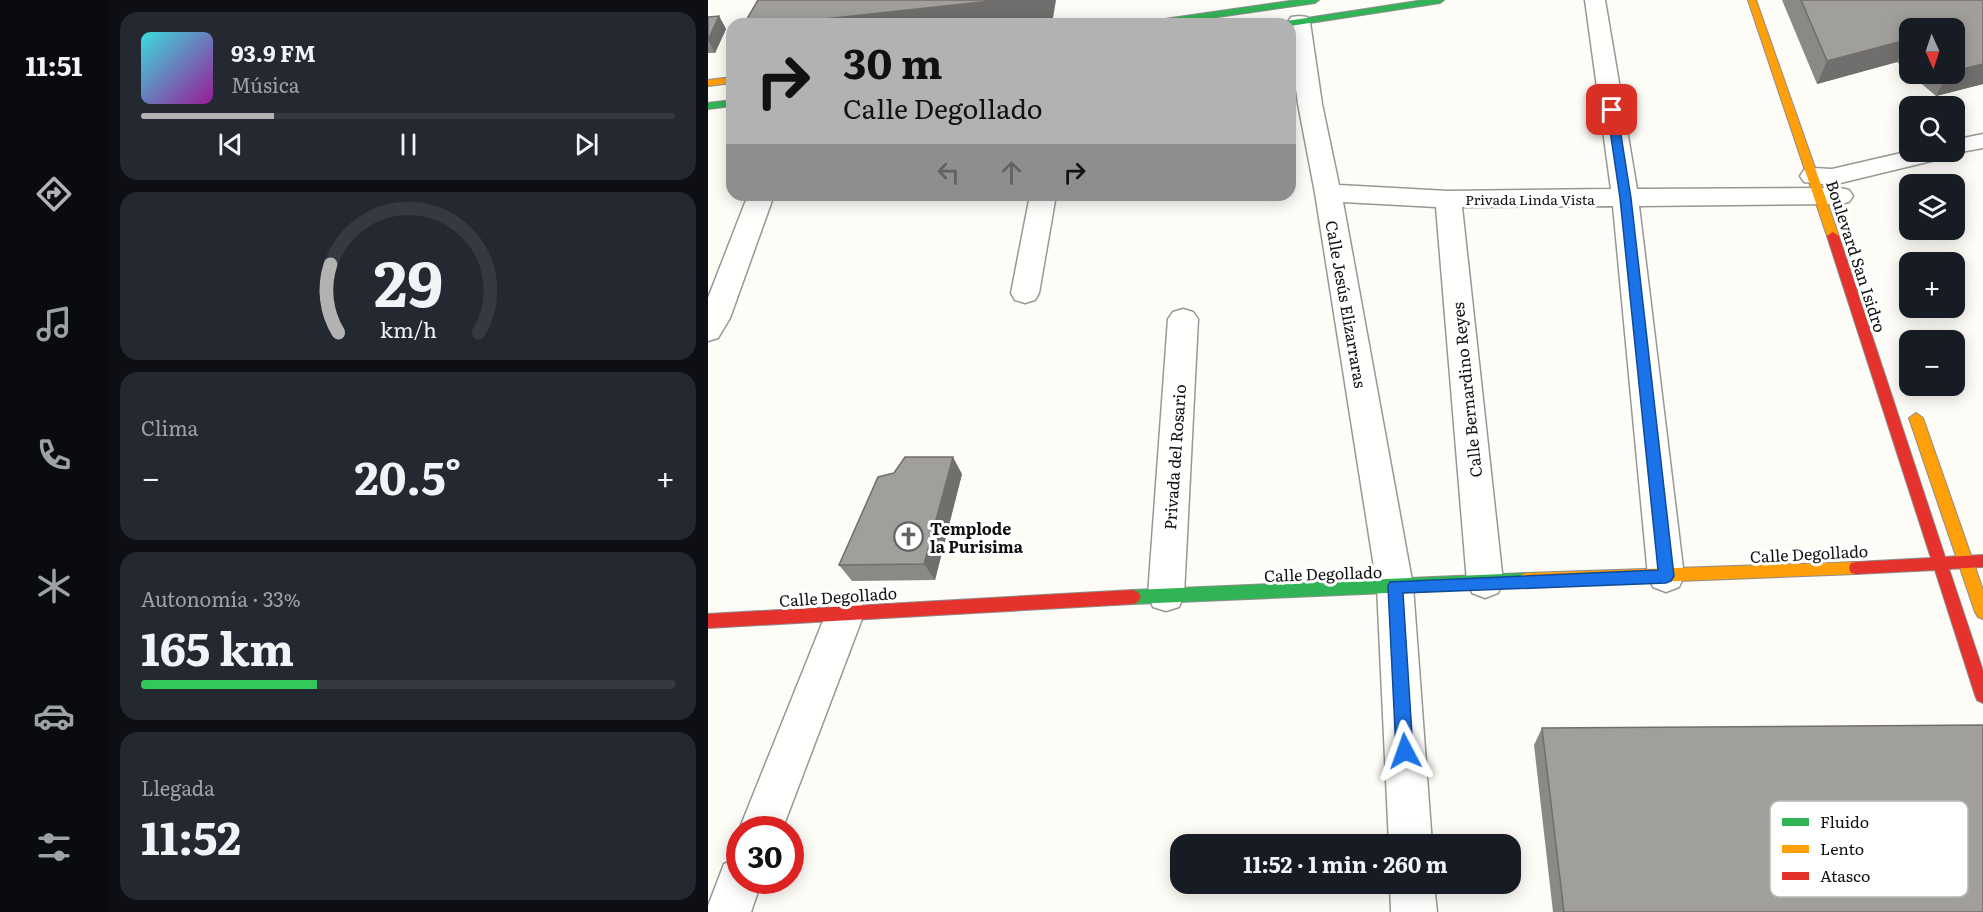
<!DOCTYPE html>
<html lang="es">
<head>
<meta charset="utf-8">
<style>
  :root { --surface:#171b24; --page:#242831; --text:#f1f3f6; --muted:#9ea1a6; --line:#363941; --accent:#b2b2b3 }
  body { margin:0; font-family:Literata,serif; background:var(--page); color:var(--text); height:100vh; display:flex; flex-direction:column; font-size:22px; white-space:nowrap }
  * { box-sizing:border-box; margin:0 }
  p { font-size:20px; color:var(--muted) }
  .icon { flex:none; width:33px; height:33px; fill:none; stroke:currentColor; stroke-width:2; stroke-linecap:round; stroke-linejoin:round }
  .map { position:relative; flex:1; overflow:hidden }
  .drawer { display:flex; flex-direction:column; gap:12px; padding:12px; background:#0d0f14; width:600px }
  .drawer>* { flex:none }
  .guide { position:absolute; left:18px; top:18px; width:570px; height:183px; border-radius:18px; box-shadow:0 3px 15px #0003; background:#b2b2b3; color:#111; overflow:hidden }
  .needle { width:39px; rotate:177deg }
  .tools { position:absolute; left:1191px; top:18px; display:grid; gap:12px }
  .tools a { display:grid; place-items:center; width:66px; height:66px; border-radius:12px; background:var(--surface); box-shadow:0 3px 15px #0003; font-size:30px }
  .speed { position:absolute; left:18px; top:816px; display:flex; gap:12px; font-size:30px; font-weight:700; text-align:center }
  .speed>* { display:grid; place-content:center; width:78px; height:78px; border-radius:50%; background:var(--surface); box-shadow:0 3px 15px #0003; line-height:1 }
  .speed .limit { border:9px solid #d22; background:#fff; color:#111 }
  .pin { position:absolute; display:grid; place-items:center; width:51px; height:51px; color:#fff; margin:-26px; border-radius:12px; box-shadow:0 3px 9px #0006 }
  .me { position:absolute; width:66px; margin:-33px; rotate:356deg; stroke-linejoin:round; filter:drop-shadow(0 0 4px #0008) }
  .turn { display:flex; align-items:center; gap:21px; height:126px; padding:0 18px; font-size:27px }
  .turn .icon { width:78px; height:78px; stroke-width:2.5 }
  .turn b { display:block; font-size:42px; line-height:51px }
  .lanes { display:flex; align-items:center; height:57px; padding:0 18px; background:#0003; justify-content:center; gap:30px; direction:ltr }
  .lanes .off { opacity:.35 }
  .big { font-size:45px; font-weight:700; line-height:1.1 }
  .drawer .widget { flex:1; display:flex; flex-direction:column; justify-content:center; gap:9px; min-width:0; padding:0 21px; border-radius:18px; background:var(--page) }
  .drawer .dial { align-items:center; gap:0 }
  .dial svg { height:156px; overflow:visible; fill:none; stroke:var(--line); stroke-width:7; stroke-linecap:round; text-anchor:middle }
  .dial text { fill:var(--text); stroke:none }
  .song { display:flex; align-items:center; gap:18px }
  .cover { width:72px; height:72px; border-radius:9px; background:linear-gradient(135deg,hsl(180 70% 55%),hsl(300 70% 35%)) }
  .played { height:6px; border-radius:3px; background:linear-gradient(90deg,var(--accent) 25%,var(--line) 25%) }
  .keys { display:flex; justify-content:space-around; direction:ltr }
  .heat { display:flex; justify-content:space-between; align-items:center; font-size:33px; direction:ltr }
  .charge { height:9px; border-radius:4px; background:linear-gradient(90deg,#34c759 33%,var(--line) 0) }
  .trip { position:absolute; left:462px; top:834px; width:351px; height:60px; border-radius:18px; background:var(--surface); box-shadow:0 3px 15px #0003; font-weight:700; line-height:60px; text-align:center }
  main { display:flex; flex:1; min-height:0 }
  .tab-bar { display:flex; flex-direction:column; width:108px; justify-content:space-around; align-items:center; background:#090b0e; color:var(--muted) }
  .tab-bar .icon { width:42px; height:42px }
  .tab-bar .selected { color:var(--accent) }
  .tab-bar b { font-size:27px; color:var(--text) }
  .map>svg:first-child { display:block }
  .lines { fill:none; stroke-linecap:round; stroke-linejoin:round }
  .lane-casing { stroke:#979795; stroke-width:3 }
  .street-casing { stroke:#979795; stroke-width:3 }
  .fast-casing { stroke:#8e8d8b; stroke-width:2 }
  .slow-casing { stroke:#8e8d8b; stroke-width:2 }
  .jam-casing { stroke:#8e8d8b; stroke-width:2 }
  .lane { fill:#fffffe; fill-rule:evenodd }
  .street { fill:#fffffe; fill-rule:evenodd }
  .fast { fill:#30b455; fill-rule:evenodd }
  .slow { fill:#ff9f0a; fill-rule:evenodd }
  .jam { fill:#e5322d; fill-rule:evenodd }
  .wall { fill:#8a8986 }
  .shaded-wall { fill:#716f6d }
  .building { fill:#a19f9c; stroke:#716f6d; stroke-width:1.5 }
  .route { fill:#1a73e8; stroke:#114b97; stroke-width:1.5 }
  .labels { text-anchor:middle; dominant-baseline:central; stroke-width:6; stroke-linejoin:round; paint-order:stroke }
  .far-street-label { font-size:14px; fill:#111; stroke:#fff }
  .street-label { font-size:16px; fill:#111; stroke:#fff }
  .poi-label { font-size:16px; font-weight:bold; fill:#111; stroke:#fff; text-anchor:start }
  .key { fill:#fff; stroke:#b8b8b8; stroke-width:1.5 }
  .key-label { font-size:16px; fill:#111 }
</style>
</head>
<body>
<main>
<nav class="tab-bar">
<b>11:51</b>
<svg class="icon selected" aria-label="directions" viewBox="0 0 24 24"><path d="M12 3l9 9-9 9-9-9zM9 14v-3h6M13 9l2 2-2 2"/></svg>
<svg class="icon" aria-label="music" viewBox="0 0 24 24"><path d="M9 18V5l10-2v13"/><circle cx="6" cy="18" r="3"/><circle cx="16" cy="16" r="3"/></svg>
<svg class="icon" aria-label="phone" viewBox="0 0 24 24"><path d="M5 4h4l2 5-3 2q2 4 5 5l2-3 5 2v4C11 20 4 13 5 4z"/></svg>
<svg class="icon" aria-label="climate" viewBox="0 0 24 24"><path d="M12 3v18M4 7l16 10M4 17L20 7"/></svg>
<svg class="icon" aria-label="car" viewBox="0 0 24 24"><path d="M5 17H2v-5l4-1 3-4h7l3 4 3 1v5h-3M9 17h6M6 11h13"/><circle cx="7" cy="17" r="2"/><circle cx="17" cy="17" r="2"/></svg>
<svg class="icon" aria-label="filters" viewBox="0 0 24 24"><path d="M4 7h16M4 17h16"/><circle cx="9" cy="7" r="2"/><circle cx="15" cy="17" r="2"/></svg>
</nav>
<section class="drawer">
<div class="widget">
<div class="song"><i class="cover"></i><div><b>93.9 FM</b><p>Música</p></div></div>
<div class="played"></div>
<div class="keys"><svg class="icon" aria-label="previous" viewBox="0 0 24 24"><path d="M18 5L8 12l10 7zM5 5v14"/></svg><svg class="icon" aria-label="pause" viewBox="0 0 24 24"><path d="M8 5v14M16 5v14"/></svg><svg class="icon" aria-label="next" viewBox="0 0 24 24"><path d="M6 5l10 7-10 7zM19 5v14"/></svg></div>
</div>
<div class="widget dial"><svg viewBox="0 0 100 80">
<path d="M14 69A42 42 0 1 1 86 69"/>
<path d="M14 69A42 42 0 0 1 10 34" stroke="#b2b2b3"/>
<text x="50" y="56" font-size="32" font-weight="700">29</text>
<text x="50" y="72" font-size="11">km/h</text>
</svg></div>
<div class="widget"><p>Clima</p>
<div class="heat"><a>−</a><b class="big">20.5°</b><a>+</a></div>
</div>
<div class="widget"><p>Autonomía · 33%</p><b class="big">165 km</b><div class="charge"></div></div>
<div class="widget"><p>Llegada</p><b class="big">11:52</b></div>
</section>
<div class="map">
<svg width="1275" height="912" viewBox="0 0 1275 912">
  <rect width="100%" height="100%" fill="#fdfcf7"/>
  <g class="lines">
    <defs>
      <path id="lane" d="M600,83L604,84L606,87L604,90L582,92V84Z"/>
      <path id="street" d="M877,0H897L929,189L1132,188L1141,190L1145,196L1141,202L1132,204L931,206L976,576L971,587L958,592L945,587L940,576L905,206L754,207L795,582L790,593L777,598L764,593L759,582L728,207L635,202L705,586L724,844H681L669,586L607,193L590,104L580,22L583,17L591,16L599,17L602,22L614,104L631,185L740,191L903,189Z
        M1275,134V148L1242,154L1240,157L1124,185L1096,182L1092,176L1096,170L1105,168L1124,169L1202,151L1246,152V140Z
        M40,195H66L22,318L10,338L0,341V298Z
        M322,195H348L331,293L327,300L317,303L307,300L303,293Z
        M475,309L485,312L490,319L476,595L471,607L458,611L445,607L440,595L460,319L465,312Z
        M138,594L151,599L157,611L74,830H32V832L31,830L119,611L125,599Z
        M32,858V880H54L43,912H0V906L16,864Z
        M682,884H726L729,912H683Z"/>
      <path id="fast" d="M589,0H611L607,3L461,24H439L443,21Z
        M716,0H736L732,3L582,26V24H575L579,21Z
        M24,100V106L0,109V103Z
        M818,573L823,575L825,580L823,585L818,587L425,604L420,602L417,597L420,592L425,590Z"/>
      <path id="slow" d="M1040,0H1048L1131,236L1129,239H1121L1119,236Z
        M24,77V83L0,86V80Z
        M1208,413L1215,418L1275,590V619L1270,617L1267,612L1201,418Z
        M1148,562L1153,563L1155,568L1153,573L1148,574L818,587L813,585L811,580L813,575L818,573Z"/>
      <path id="jam" d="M1125,232L1131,236L1237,557L1275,555V567L1241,569L1275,671V703L1269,700L1267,695L1227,570L1148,574L1143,573L1141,568L1143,563L1148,562L1223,558L1119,236Z
        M425,590L430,592L433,597L430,602L425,604L0,628V614Z"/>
    </defs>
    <use href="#lane" class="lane-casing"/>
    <use href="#street" class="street-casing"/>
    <use href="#fast" class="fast-casing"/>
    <use href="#slow" class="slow-casing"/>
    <use href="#jam" class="jam-casing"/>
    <use href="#lane" class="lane"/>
    <use href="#street" class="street"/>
    <use href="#fast" class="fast"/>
    <use href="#slow" class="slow"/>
    <use href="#jam" class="jam"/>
  </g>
  <path class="wall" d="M1074,0H1275V84L1228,96L1202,74H1246L1202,28V73L1189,62L1109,84Z
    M11,16L18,29L7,53H0V17Z
    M254,474L227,580L144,581L131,565Z
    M834,728L1275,912H845L826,745Z"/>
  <path class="shaded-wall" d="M292,0H348L345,18L291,24H70Z
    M11,16L18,29L7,53L0,40Z
    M1201,38L1189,62L1109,84L1119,61Z
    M1275,64V84L1228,96L1240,74H1246V71Z
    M245,457L254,474L227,580L216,564Z"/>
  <path class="building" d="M50,0H292L70,24H36Z
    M1093,0H1275V64L1246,71V28H1202V39L1119,61Z
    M11,16L0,40V17Z
    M197,457H245L216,564L131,565L170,477L186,473Z
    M1275,725V912H856L834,728Z"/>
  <path class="route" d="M904,107L909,110L923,198L966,576L963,581L958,583L695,593L705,751L703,756L697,759L691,756L688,751L680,586L682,582L950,570L912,198L899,110Z"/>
  <defs>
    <symbol id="church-ring" viewBox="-11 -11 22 22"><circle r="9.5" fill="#fff" stroke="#646362" stroke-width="1.5"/><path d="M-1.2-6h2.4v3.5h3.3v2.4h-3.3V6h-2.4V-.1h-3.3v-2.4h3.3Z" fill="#646362"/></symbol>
  </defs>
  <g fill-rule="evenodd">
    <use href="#church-ring" x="184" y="520" width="33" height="33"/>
  </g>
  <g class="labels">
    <g class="far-street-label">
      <text x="822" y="199">Privada Linda Vista</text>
    </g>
    <g class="street-label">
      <text transform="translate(1149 256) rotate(72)">Boulevard San Isidro</text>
      <text transform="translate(639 304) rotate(80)">Calle Jesús Elizarraras</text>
      <text transform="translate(758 390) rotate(-96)">Calle Bernardino Reyes</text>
      <text transform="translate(466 457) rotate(-86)">Privada del Rosario</text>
      <text transform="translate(1101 553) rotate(-3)">Calle Degollado</text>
      <text transform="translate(615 573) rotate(-2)">Calle Degollado</text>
      <text transform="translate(130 596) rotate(-4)">Calle Degollado</text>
    </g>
    <g class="poi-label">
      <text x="222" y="528">Templode<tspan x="222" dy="18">la Purisima</tspan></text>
    </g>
  </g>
  <rect x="1062" y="801" width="198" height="96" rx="9" class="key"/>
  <rect x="1074" y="818" width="27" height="8" fill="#30b455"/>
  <rect x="1074" y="845" width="27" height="8" fill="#ff9f0a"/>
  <rect x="1074" y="872" width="27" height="8" fill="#e5322d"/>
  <g class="key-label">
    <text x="1112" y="828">Fluido</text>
    <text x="1112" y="855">Lento</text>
    <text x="1112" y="882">Atasco</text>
  </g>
</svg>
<div class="tools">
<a><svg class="needle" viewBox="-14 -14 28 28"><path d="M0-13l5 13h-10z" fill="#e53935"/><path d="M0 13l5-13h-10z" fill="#9ea1a6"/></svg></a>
<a><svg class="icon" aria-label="search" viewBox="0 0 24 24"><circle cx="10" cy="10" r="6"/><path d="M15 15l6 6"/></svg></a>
<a><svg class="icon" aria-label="layers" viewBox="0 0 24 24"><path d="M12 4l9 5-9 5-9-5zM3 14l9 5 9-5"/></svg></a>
<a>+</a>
<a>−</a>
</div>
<div class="speed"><div class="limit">30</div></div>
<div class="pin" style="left:904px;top:110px;background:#d93025"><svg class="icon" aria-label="arrive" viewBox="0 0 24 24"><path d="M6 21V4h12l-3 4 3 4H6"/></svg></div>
<svg class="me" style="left:697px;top:751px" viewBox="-20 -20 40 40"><path d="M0-17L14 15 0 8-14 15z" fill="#1a73e8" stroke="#fff" stroke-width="4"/></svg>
<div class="trip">11:52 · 1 min · 260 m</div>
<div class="guide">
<div class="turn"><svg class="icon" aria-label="right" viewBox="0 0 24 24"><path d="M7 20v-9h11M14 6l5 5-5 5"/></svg><div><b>30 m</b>Calle Degollado</div></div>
<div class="lanes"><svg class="icon off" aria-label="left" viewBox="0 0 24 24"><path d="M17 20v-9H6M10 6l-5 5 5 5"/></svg><svg class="icon off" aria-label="ahead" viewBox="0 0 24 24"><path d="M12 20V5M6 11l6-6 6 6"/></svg><svg class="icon" aria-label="right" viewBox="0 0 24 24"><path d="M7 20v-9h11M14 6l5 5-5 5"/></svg></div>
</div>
</div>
</main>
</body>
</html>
